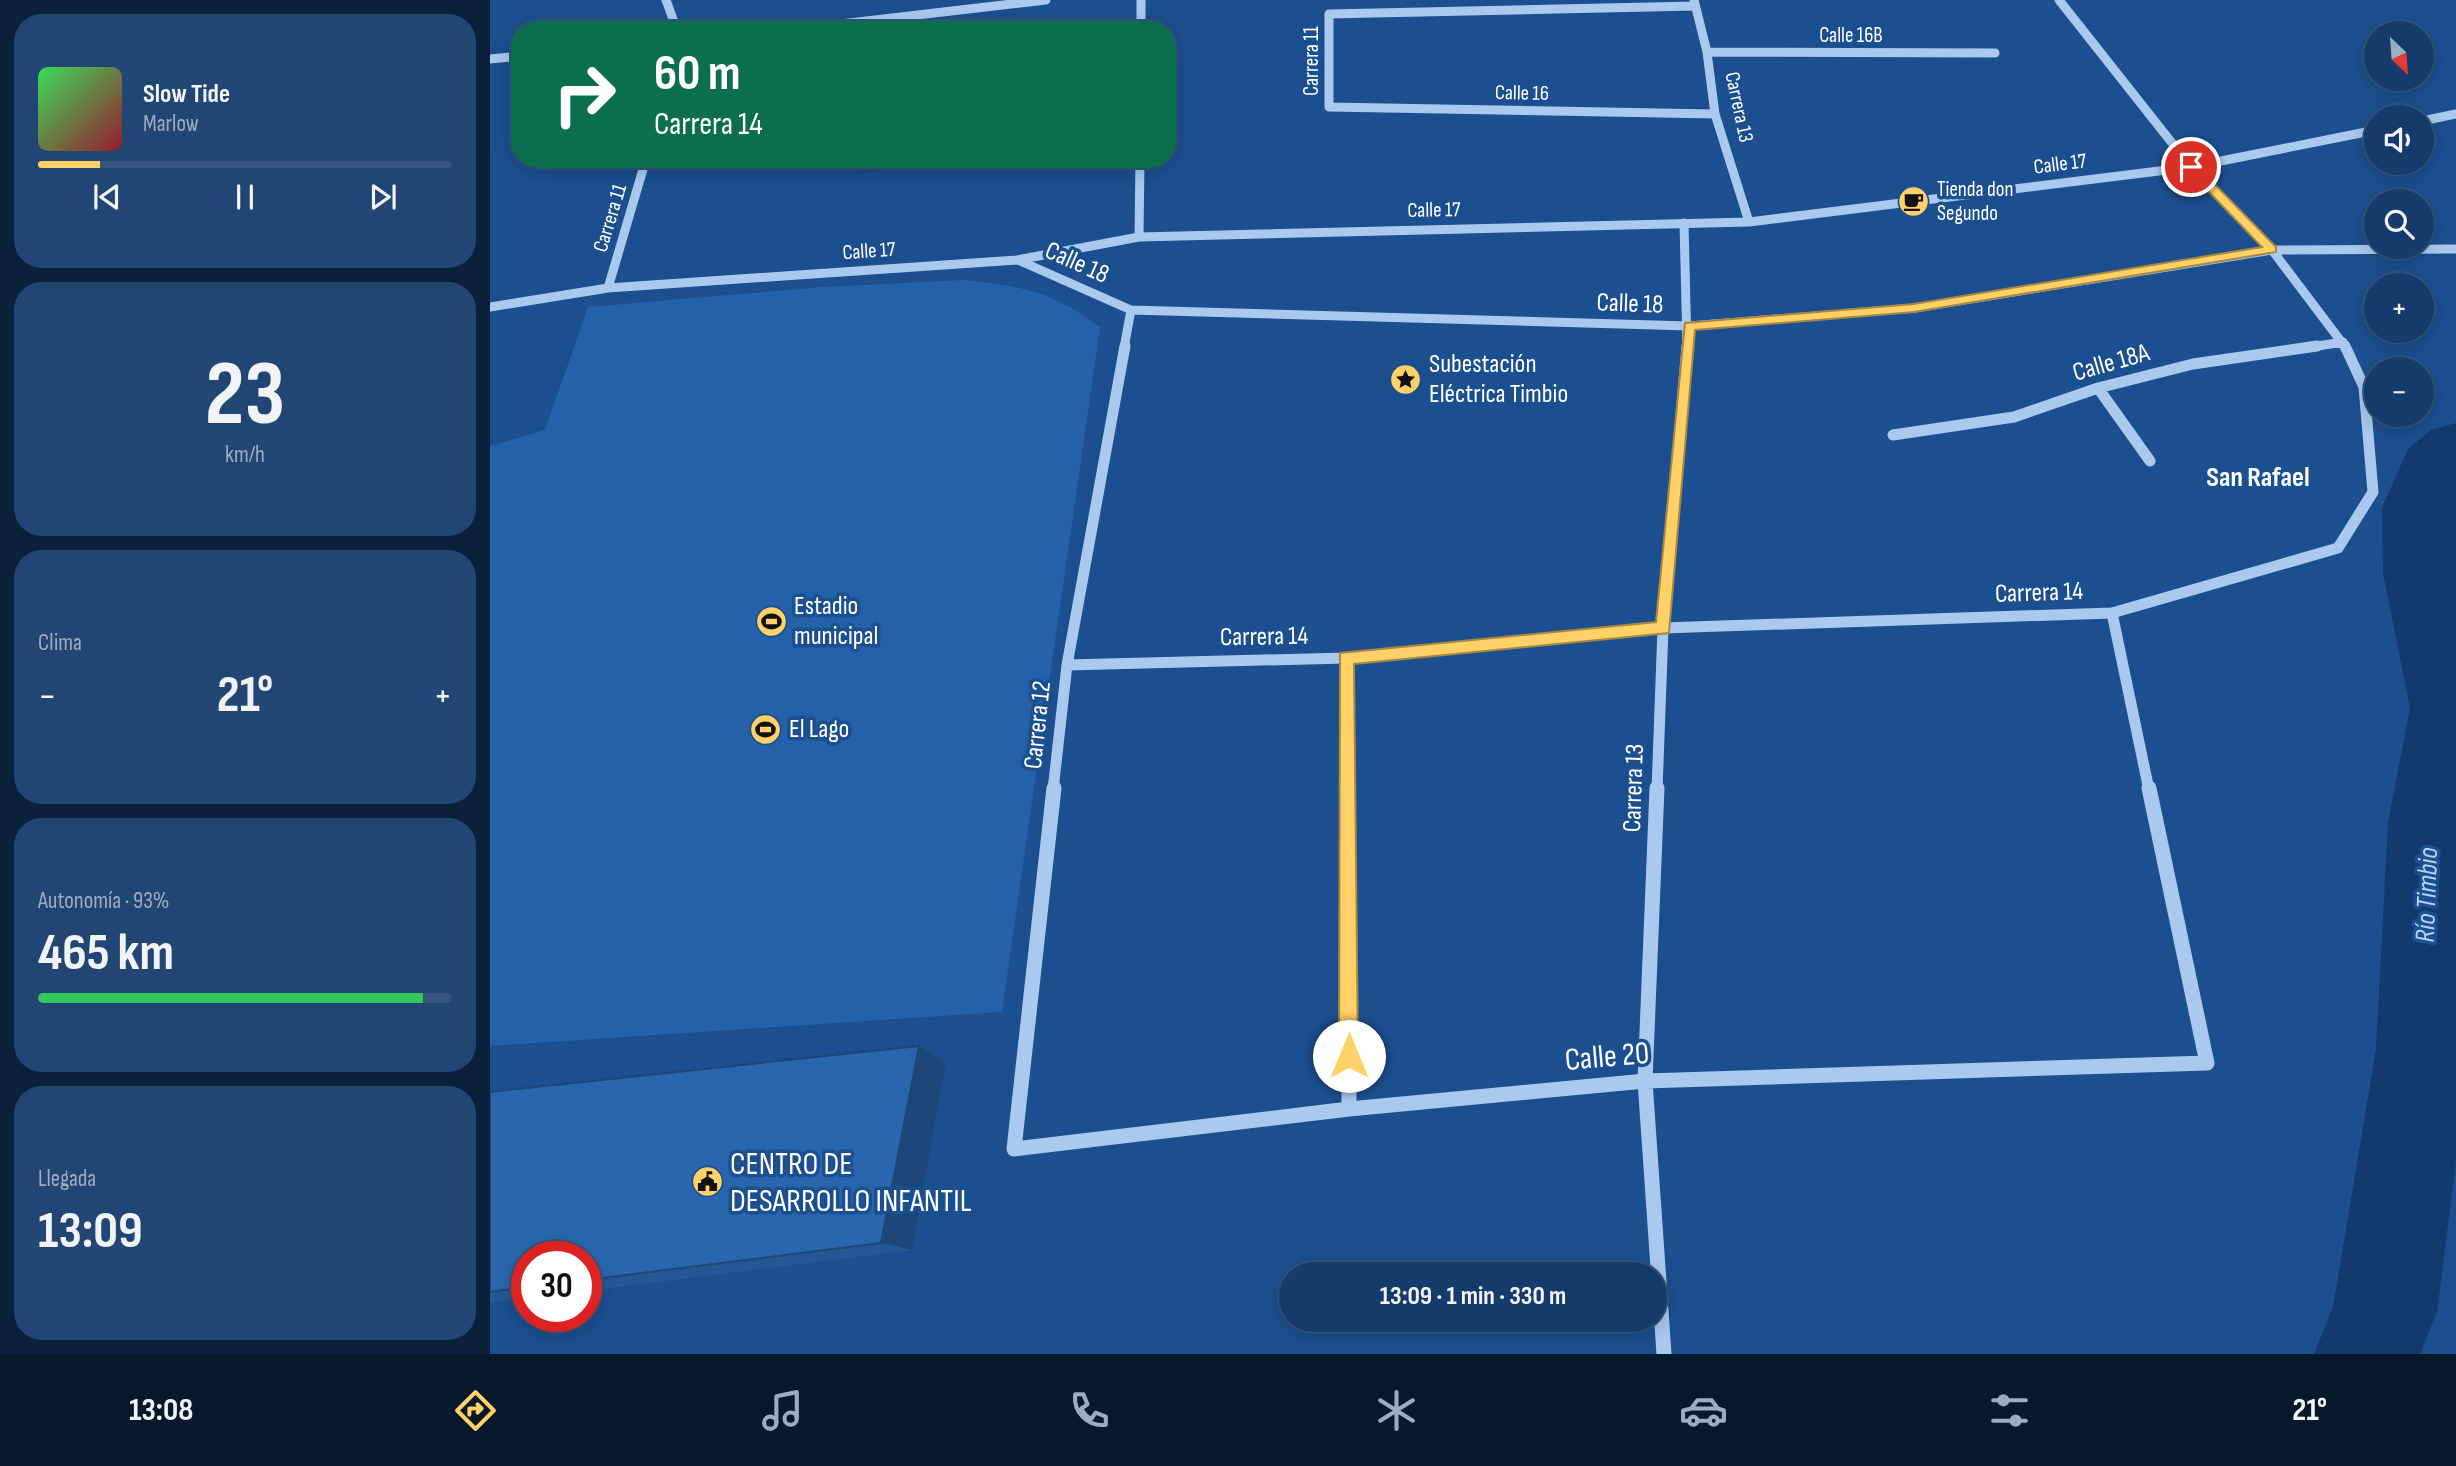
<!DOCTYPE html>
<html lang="es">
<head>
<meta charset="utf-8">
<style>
  :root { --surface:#143b6b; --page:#214673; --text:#f1f3f6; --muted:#9dadc1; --line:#33557e; --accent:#ffd166 }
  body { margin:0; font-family:"Sofia Sans Condensed",sans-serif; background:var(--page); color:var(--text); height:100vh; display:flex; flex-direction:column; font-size:26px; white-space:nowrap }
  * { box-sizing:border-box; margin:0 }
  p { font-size:23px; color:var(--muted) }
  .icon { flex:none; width:38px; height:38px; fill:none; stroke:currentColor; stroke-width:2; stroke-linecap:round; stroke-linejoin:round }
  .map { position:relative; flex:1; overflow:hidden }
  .side { display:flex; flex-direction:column; gap:14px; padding:14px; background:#0b203b; width:490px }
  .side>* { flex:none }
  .hud { position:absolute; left:21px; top:21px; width:665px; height:147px; border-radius:28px; box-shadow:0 4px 18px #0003,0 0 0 2px var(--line); background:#0b6e4f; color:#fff; overflow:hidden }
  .needle { width:46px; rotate:155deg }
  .controls { position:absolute; left:1874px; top:21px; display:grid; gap:14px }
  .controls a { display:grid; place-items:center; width:70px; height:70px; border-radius:50%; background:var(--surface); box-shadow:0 4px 18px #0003,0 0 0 2px var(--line); font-size:35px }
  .speed { position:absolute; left:21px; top:1241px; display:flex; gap:14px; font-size:35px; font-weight:700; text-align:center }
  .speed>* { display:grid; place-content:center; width:91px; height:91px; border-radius:50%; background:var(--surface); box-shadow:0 4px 18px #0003,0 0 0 2px var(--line); line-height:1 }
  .speed .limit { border:10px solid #d22; background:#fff; color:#111 }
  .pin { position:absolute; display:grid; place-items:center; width:60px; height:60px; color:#fff; margin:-30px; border:4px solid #fff; border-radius:50%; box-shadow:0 2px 7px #0007 }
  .me { position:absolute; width:77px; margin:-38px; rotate:0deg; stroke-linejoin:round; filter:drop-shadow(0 0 5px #0008) }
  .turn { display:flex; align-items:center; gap:24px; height:147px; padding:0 28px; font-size:32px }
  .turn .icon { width:91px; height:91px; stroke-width:2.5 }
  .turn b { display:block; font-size:49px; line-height:60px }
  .big { font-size:52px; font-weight:700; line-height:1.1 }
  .side .widget { flex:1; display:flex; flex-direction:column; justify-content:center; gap:10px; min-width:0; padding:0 24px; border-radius:28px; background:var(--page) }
  .side .dial { align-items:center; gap:0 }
  .dial b { font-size:91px; line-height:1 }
  .song { display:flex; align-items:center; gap:21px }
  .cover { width:84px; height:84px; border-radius:10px; background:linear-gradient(135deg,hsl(130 70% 55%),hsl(350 70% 35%)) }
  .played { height:7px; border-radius:4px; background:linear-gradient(90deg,var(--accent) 15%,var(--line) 15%) }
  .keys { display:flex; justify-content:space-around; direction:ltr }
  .heat { display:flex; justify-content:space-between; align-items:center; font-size:38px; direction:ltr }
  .charge { height:10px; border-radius:5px; background:linear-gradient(90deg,#34c759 93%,var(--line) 0) }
  .trip { position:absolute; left:789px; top:1262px; width:388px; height:70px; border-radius:35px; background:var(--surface); box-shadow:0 4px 18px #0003,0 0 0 2px var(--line); font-weight:700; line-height:70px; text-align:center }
  .tab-bar { display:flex; height:112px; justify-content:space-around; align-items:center; background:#08182b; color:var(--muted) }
  .tab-bar .icon { width:49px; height:49px }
  .tab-bar .active { color:var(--accent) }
  .tab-bar b { font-size:32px; color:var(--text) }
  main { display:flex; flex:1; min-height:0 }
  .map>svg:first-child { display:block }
  .green { fill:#2461a8 }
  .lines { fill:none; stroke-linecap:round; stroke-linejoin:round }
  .river { fill:#123a6d; fill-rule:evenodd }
  .minor-far2 { stroke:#a9c9ee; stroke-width:9 }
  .minor-far1 { stroke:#a9c9ee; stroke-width:11 }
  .minor { stroke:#a9c9ee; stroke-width:15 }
  .wall { fill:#245895 }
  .shaded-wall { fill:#1d4779 }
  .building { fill:#2a66ad; stroke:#1d4779; stroke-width:2 }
  .route { fill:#ffd166; stroke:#a68842; stroke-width:2 }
  .labels { text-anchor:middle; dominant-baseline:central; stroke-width:7; stroke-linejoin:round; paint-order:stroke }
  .far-street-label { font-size:21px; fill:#fff; stroke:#1b4f8f }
  .far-poi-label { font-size:21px; fill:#fff; stroke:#1b4f8f; text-anchor:start }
  .street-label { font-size:26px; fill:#fff; stroke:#1b4f8f }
  .poi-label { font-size:26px; fill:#fff; stroke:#1b4f8f; text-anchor:start }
  .neighbourhood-label { font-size:28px; font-weight:bold; fill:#fff; stroke:#1b4f8f }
  .water-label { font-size:28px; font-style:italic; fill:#b5d3f5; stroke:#1b4f8f }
  .near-street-label { font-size:32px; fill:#fff; stroke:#1b4f8f }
  .near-poi-label { font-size:32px; fill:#fff; stroke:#1b4f8f; text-anchor:start }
</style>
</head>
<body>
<main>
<section class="side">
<div class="widget">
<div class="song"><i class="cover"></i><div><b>Slow Tide</b><p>Marlow</p></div></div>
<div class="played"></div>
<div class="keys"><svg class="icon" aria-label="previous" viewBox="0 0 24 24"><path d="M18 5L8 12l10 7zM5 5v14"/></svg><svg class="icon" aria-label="pause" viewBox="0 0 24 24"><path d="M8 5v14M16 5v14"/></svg><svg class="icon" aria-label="next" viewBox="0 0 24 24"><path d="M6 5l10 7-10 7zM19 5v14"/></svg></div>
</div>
<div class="widget dial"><b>23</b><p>km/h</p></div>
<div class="widget"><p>Clima</p>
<div class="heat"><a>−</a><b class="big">21°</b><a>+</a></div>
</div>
<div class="widget"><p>Autonomía · 93%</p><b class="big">465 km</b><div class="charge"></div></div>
<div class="widget"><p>Llegada</p><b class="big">13:09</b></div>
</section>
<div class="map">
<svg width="1966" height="1354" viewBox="0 0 1966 1354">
  <rect width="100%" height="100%" fill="#1b4f8f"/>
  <path class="green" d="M474,280C532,286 561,291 610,327L512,1012L0,1046V446L55,430L98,307L333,287Z"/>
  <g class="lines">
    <path class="river" d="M1966,423V1162L1947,1312L1930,1354H1824L1843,1307L1886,1049L1898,823L1920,708L1893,573L1892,508L1918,449L1941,430Z"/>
    <path class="minor-far2" d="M176,0L187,30
      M651,0V30
      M1204,0L1217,52L1225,114L1259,222
      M1569,0L1701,167L1782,250L1856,348
      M1205,6L839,14V107L1225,114
      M299,30L556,0
      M1217,52L1505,53
      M0,59L30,56
      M1932,121L1966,114
      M1194,223L1197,348
      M649,237L650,159
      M528,260L641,310L1199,326L1425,308L1782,250L1966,249
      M118,288L156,159
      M0,307L118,288L527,260L649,237L1259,222L1701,167L1886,130
      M634,348L641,310
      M1815,348L1853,342"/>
    <path class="minor-far1" d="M1608,388L1660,461
      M1403,435L1524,417L1608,388L1703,364L1827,346
      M1622,613L1659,790
      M856,658L857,790
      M577,665L856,658L1173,628L1622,613L1848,548L1883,492L1874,387L1855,346
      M563,790L577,665L635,346
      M1167,790L1173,628L1197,346"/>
    <path class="minor" d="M564,788L524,1149L859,1109L1155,1081L1717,1063L1659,788
      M857,788L859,1109
      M1167,788L1155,1081L1174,1354"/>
  </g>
  <path class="wall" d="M429,1046L456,1062L422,1250L96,1291V1256H37V1298L0,1303V1092Z"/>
  <path class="shaded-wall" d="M359,159H450L367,175Z
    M429,1046L456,1062L422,1250L391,1243Z"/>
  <path class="building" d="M429,1046L391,1243L96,1280V1256H37V1287L0,1292V1092Z"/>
  <path class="route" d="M1697,164H1705L1786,247V252L1424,312L1205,330L1179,633L864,664L868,1056L865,1063L859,1065L852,1063L849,1056L850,653L1166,622L1195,323L1424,304L1772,247L1697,169Z"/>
  <defs>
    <symbol id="cafe-disc" viewBox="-11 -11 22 22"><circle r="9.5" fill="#ffd166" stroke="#1b4f8f"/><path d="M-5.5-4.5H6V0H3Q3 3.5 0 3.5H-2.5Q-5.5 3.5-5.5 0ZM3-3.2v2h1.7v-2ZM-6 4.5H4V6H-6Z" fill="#111"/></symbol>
    <symbol id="sight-disc" viewBox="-11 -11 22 22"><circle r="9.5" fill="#ffd166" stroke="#1b4f8f"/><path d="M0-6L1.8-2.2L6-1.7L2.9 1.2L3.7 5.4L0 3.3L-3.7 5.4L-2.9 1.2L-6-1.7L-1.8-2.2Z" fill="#111"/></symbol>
    <symbol id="stadium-disc" viewBox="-11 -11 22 22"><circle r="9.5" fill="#ffd166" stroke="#1b4f8f"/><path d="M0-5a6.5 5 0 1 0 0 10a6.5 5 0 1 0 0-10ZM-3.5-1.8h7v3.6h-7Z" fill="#111"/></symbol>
    <symbol id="civic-disc" viewBox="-11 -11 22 22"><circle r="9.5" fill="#ffd166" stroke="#1b4f8f"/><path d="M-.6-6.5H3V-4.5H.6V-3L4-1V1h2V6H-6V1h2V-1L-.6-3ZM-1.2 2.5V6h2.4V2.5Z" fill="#111"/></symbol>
  </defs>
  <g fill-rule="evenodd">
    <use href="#cafe-disc" x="1406" y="184" width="35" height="35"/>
    <use href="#sight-disc" x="898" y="362" width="35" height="35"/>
    <use href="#stadium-disc" x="264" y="604" width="35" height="35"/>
    <use href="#stadium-disc" x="258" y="712" width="35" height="35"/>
    <use href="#civic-disc" x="200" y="1164" width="35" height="35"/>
  </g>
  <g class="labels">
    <g class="far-street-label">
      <text x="1361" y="35">Calle 16B</text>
      <text transform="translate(821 61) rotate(-90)">Carrera 11</text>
      <text transform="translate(1032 93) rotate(1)">Calle 16</text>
      <text transform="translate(1249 107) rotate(78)">Carrera 13</text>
      <text transform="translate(1570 164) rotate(-7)">Calle 17</text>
      <text transform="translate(944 210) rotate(-1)">Calle 17</text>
      <text transform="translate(120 218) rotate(-73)">Carrera 11</text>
      <text transform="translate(379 251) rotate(-4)">Calle 17</text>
    </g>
    <g class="far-poi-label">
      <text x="1447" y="189">Tienda don<tspan x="1447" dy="24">Segundo</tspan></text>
    </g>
    <g class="street-label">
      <text transform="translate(587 263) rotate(24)">Calle 18</text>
      <text transform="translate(1140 304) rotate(2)">Calle 18</text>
      <text transform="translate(1621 363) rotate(-16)">Calle 18A</text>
      <text transform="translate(1549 593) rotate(-2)">Carrera 14</text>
      <text transform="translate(774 637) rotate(-1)">Carrera 14</text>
      <text transform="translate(548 725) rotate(-84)">Carrera 12</text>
      <text transform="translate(1144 788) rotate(-88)">Carrera 13</text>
    </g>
    <g class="poi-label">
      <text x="939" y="364">Subestación<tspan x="939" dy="30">Eléctrica Timbio</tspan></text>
      <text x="304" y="606">Estadio<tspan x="304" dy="30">municipal</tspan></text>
      <text x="299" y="729">El Lago</text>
    </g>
    <g class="neighbourhood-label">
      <text x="1768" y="477">San Rafael</text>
    </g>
    <g class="water-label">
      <text transform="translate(1937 895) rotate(-88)">Río Timbio</text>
    </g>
    <g class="near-street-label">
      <text transform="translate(1117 1057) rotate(-5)">Calle 20</text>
    </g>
    <g class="near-poi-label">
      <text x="240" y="1164">CENTRO DE<tspan x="240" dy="37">DESARROLLO INFANTIL</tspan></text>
    </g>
  </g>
</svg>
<div class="controls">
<a><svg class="needle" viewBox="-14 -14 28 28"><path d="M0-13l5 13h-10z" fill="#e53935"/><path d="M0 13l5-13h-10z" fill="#9dadc1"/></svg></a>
<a><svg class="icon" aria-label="sound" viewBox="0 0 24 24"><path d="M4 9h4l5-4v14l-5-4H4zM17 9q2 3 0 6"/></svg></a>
<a><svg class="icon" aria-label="search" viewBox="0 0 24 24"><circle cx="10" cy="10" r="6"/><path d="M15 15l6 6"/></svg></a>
<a>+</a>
<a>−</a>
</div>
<div class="speed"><div class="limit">30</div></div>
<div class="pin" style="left:1701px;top:167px;background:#d93025"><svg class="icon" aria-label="arrive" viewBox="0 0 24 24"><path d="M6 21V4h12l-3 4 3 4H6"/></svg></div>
<svg class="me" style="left:859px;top:1056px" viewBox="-20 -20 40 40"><circle r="19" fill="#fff"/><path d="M0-13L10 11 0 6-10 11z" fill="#ffd166"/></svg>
<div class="trip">13:09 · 1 min · 330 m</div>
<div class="hud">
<div class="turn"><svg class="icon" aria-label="right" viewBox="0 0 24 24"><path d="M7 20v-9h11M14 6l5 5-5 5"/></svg><div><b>60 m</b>Carrera 14</div></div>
</div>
</div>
</main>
<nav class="tab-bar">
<b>13:08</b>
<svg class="icon active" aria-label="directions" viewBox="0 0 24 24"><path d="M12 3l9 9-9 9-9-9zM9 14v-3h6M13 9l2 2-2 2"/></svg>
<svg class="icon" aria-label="music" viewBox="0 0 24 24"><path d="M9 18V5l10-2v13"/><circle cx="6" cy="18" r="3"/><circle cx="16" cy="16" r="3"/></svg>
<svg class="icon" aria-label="phone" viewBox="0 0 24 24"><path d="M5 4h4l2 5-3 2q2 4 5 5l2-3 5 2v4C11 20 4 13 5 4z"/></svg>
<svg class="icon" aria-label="climate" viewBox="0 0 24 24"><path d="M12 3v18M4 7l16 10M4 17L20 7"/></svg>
<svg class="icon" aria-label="car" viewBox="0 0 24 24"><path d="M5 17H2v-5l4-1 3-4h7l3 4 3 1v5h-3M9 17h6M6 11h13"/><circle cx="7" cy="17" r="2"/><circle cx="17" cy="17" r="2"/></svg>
<svg class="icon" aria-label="filters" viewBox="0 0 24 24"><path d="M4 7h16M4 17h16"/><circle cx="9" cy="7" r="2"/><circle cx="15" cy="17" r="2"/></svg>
<b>21°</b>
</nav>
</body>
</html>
